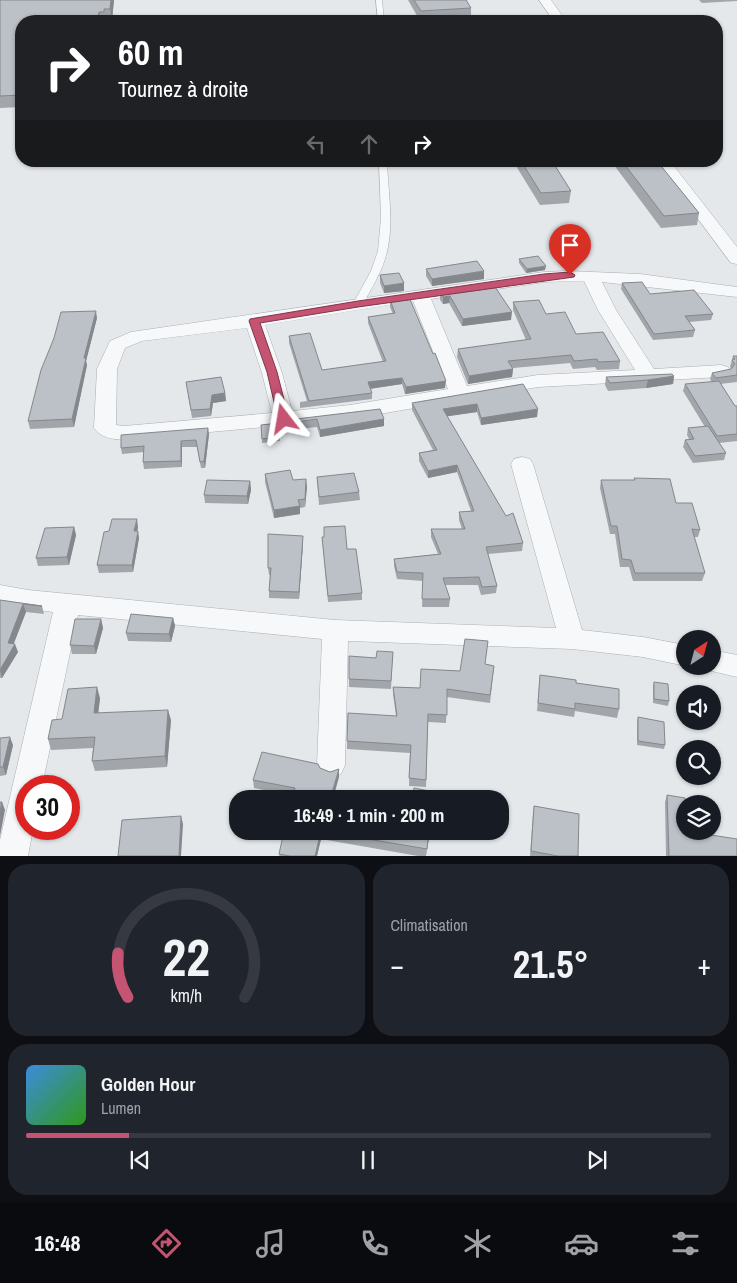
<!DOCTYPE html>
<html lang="fr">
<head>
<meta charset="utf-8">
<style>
  :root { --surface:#171b24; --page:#20242c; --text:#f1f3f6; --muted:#9ea1a6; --line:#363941; --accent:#c55372 }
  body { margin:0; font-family:"Archivo Narrow",sans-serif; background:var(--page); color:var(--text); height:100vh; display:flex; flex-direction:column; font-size:19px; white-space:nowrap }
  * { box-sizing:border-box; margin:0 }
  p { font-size:16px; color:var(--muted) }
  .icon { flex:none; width:28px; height:28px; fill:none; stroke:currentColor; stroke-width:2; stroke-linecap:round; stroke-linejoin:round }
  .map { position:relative; height:856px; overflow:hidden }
  .panel { display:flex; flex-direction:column; gap:8px; padding:8px; background:#0d0f14; flex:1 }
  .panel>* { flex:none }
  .guide { position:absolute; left:15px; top:15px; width:708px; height:152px; border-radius:20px; box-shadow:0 1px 4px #0004; background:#202124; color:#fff; overflow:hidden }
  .needle { width:32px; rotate:36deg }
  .controls { position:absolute; left:676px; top:630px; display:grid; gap:10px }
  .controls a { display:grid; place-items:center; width:45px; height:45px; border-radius:50%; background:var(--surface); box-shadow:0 1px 4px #0004; font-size:25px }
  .speed { position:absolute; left:15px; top:775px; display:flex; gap:10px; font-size:25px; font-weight:700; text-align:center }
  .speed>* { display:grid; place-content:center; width:65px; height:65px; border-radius:50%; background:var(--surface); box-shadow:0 1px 4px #0004; line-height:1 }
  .speed .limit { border:8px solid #d22; background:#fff; color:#111 }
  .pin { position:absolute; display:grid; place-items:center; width:42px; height:42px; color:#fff; margin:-51px -21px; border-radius:50% 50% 50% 0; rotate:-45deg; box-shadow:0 0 5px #0007 }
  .pin .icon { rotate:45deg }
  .me { position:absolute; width:55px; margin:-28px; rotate:346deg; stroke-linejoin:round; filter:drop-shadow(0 0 4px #0008) }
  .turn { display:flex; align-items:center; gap:18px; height:105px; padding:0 20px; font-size:22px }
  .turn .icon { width:65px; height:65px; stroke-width:2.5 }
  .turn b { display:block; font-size:35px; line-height:42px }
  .lanes { display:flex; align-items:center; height:48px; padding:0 20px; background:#0003; justify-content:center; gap:25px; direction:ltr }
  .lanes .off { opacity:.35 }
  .big { font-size:38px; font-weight:800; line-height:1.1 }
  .panel .widget { flex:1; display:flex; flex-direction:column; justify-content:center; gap:8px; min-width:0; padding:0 18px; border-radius:20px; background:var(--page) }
  .panel .dial { align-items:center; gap:0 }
  .dial svg { height:130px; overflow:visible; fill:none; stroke:var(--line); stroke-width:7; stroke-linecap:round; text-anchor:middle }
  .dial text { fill:var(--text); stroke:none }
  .song { display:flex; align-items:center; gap:15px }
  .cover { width:60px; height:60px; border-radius:8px; background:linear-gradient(135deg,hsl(210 70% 55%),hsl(110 70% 35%)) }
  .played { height:5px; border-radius:2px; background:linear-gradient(90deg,var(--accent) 15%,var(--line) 15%) }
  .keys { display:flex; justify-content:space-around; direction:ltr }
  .heat { display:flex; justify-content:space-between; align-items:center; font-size:28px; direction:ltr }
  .panel .tiles { flex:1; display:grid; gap:8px; grid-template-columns:1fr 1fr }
  .widget:last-child { grid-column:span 2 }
  .trip { position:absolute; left:229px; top:790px; width:280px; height:50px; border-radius:20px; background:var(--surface); box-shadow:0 1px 4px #0004; font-weight:800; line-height:50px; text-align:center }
  .tab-bar { display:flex; height:80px; justify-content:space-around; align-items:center; background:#090b0e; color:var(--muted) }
  .tab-bar .icon { width:35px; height:35px }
  .tab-bar .on { color:var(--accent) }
  .tab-bar b { font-size:22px; color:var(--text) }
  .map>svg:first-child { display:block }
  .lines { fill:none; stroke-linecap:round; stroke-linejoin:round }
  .service-casing { stroke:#a9afb5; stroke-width:1 }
  .minor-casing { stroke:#a9afb5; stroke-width:1 }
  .service { fill:#f7f8f9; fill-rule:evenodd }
  .minor { fill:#f7f8f9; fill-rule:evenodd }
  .wall { fill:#a2a6ab }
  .shaded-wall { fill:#84878b }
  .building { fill:#bcc1c7; stroke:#84878b }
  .route { fill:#c55372; stroke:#80364a }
</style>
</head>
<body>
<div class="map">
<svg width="737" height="856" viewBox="0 0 737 856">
  <rect width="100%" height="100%" fill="#e4e8eb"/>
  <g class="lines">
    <defs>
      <path id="service" d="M376,0H382L384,21H378Z
        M379,161H387C388,193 395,228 385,259C380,275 371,289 363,304L358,307L353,304L371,271L378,251L381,218Z"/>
      <path id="minor" d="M539,0H551L566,21H554Z
        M655,161H670L737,247V264L731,263Z
        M568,271L640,274L737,287V297L602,282L616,310L654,369L721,365L728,367L731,371L728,375L721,377L538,387L350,419L124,440C113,439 101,438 94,428L97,369L110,341L131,332L544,272ZM584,281L598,310L635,370L538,375L467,386L431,299L544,282ZM413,301L448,389L350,405L292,411L282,373L265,325ZM247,328L262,373L272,413L124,426L116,425L117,369L125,348L142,341Z
        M522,457L530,459L533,464L582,630L643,637L685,645L686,666L643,657L572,649L348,641L345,765L341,774L331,778L321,774L317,765L322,639L78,615L42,786H26V829H33L28,856H0V840L53,612L0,605V585L28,590L335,620L556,628L511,464L514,459Z
        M712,650L737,655V677L703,669L701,666H712Z"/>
    </defs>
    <use href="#service" class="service-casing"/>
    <use href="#minor" class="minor-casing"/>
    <use href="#service" class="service"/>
    <use href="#minor" class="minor"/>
  </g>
  <path class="wall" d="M0,0H114L112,20H105V21H21V107L0,108Z
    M408,0H466L471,8V19L420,21Z
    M699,0H737V1L702,3Z
    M513,161H552L571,191L569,203L540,205Z
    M588,161H657L699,213L697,225L661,228L614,165L592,167Z
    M519,259L545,270L526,273L519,263Z
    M426,269L484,279L432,286L426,276Z
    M380,275L404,291L384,293L380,283Z
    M622,283L650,294L713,314L711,320L689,322L695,330L693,337L653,340L621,289Z
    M440,292L511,320L462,326L449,303L443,304L440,300Z
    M390,300L445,388L405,394L402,384L370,389L372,393V399L300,408V402L307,401L289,343V336L322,370L383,362L368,323V317L393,314L390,307Z
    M513,302L546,314L576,334L620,361L619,369L597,370L595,367L573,369L570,363L513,368L512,377L468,384L457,357L458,349L526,340L513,310Z
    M97,318L86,361L87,365L74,427L30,429L28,421Z
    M733,356H737V382L720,384L735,406H737V441L719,443L726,453L724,460L693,463L683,447L685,440L689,439L687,435L688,428L705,427L683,391L685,384L712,382L710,379L712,373L732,369L730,367Z
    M674,376L673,384L646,388L608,391L605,385L606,377Z
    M186,382L225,393L226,401L213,403L211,416L192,418Z
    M523,384L537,417L481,425L477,412L447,416L506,516L523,543L522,551L488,554L497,586L496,593L481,595L478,585H445L450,599L449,607H422L423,581L397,579L394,566V559L438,554L431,537V529H462L459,520V512L471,511L457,472L428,478L419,461V453L433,450L412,410V403Z
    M380,409L384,426L320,437L317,427L297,429V426L296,419Z
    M279,423L280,441L262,443L261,425Z
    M209,434L205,468H201L197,447H182V467L144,469L143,462L144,452L122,454L121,448Z
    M265,474L293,480L307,487L305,507L300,508V514L274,518L265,482Z
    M317,477L359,492L360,500L319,505Z
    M634,478L676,503L700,530L698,537H694L705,573L702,581H633L629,567H620L615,534H610L600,488L601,480H634Z
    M250,481L251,490L248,504L205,503L204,495Z
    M74,527L76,535L69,565L38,566L36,558Z
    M138,527L137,531L139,538L133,572L99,573L97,565L109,531Z
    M322,537L347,549L362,593V600L328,602Z
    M303,543L299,599L269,598V591L270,575H269L268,568Z
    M0,600L42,606L44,614L26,612L13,644L18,652L2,678H0Z
    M173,618L175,626L171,642L128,641L126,633Z
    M101,619L103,628L96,654H72L70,645Z
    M393,652L391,689L349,687V679Z
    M485,664L494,666L490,703L447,697L446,723L428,722L426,787L409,786L410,753L347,749V741L396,716L393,694V687L420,688L460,671Z
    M540,675L576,683L619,709L617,718L575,711L574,717L537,711Z
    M654,682L669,701L668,706L653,703V686Z
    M100,698L98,713L171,720L167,767L95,771L92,761L93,748L51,750L48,739L62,719Z
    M638,717L665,745L664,749L637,745V722Z
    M0,738L13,745L6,775L0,776Z
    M320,768L330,772L339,769V777L293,796L254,788L253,780Z
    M667,795L685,831L737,856H666L665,802Z
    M534,806L578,856H530L533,814Z
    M284,831H439V833L430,831L426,856H418L321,839L317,856H279Z"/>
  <path class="shaded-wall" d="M111,0H114L112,20L110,9Z
    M99,12L101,21H98Z
    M546,266L545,270L526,273L527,269Z
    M484,271V279L432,286V279Z
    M404,283V291L384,293V286Z
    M450,296L449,303L443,304V297Z
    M96,311L97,318L86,361L87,365L74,427L72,419L84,358Z
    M512,312L511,320L462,326L463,319Z
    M513,369L512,377L468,384L469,376Z
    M674,376L673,384L646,388L648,380Z
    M402,378V384L368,389V382Z
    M446,381L445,388L405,394L406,387Z
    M225,393L226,401L213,403L211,416L210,409L212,395Z
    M477,404V412L443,417V409Z
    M538,409L537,417L481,425V418Z
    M384,419V426L320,437V430Z
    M208,428L209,434L205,468L204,461Z
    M181,441L182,447V467L181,461Z
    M457,465V472L428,478V471Z
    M306,479L307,487L305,507V499Z
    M250,481L251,490L248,504L247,496Z
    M300,506V514L274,518V510Z
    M137,519L138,527L136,538L134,531Z
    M74,527L76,535L69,565L67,557Z
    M138,531L139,538L133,572L132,565Z
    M303,536V543L299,599V592Z
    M23,604L26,612L11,651L8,643Z
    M173,618L175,626L171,642L169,634Z
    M101,619L103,628L96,654L94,646Z
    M15,644L18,652L2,678L0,670Z
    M97,687L100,698L97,724L94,713Z
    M168,710L171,720L167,767L165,756Z
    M10,737L13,745L6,775L3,767Z
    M339,769V777L333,799H330Z
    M2,802L5,810L0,836V812Z
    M181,816L183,824L181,856H179Z
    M321,831V839L317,856H315Z
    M429,831H430L426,856L427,849Z"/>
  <path class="building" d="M0,0H111L110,9H104V12H99L98,21H21V95L0,96Z
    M414,0H466L471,8L421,11Z
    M521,161H552L571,191L541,193Z
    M622,161H657L699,213L664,216Z
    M538,256L546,266L527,269L519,259Z
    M477,261L484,271L432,279L426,269Z
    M399,273L404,283L384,286L380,275Z
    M642,282L650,294L694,290L713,314L685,316L695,330L654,334L622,283Z
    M493,284L512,312L463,319L450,296L443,297L440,292Z
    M409,297L433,354L435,353L446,381L406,387L402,378L368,382L372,393L309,401L289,336L310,333L322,370L386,361L368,317L395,313L390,300Z
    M539,300L546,314L565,312L576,334L603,332L620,361L598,362L597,359L574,361L571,355L508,361L513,369L469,376L458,349L531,339L513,302Z
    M96,311L84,358H86L72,419L28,421L41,370L54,338L61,312Z
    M733,356H737V375L716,378L712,373L731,369L735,364L732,360L735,359Z
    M672,374L674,376L648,380L610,383L606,377Z
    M221,377L225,393L212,395L210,409L191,410L186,382Z
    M719,381L735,406H737V434L717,436L685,384Z
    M523,384L538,409L481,418L477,404L443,409L506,516L513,513L523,543L486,547L497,586L482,587L479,577L443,578L450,599H422L423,573L397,572L394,559L441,554L431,529H465L459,512L474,511L457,465L428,471L419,453L437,450L412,403Z
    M380,409L384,419L320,430L317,419L297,422L296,419Z
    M279,423L280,437L262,439L261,425Z
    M708,426L726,453L695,456L685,440L694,439L688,428Z
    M208,428L204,461L200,462L196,440L181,441V461L143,462L144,446L121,448V435Z
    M290,470L293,480L306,479L305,499L298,500L300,506L274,510L265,474Z
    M354,473L359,492L319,497L317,477Z
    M634,478L670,479L676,503H692L700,530L692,529L705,573H635L631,560L622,559L617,526H611L601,480H635Z
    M207,480L250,481L247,496L204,495Z
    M112,519H137L134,531H138L132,565H97L104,532L109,531Z
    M345,526L347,549H356L362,593L328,596L322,537H324V527Z
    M74,527L67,557L36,558L45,528Z
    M268,534L303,536L299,592L269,591L271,568H268Z
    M0,600L42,606L23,604L8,643L15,644L0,670Z
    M131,614L173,618L169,634L126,633Z
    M75,619H101L94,646L70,645Z
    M465,639L488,641L485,664L494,666L490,695L447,689V715L428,714L426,780L409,778L411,745L347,741L348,713L397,716L393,687L420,688L421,669L460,671Z
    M377,651L393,652L391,681L349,679V656L376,658Z
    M540,675L576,680V683L619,689V709L575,703V709L538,703Z
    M654,682L668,684L669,701L654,699Z
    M97,687L94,713L168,710L165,756L92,761L95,737L48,739L52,720L62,719L68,689Z
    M638,717L664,722L665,745L638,741Z
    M10,737L3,767H0V738Z
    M262,752L318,764L320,768L330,772L339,769L330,799H292L295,788L253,780Z
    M414,788L445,794L444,799H412Z
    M667,795L685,798V831L737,839V856H669Z
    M0,802H2L0,812Z
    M534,806L579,814L578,856H558L531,851Z
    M181,816L179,856H118L122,820Z
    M284,831H321L315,856H290L279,854Z
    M321,831H429L427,849Z"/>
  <path class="route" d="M570,272L575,275L574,277L358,307L260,323L277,372L289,419L284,422L278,419L267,372L249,321L250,319L358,301L544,274Z"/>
</svg>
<div class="controls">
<a><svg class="needle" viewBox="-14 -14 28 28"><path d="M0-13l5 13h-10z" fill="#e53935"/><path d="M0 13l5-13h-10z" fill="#9ea1a6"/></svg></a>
<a><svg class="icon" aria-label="sound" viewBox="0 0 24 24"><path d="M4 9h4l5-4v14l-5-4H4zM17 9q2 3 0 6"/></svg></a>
<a><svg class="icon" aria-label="search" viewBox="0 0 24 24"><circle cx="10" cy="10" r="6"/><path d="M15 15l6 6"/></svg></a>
<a><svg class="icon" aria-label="layers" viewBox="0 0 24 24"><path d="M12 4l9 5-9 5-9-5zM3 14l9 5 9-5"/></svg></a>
</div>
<div class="speed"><div class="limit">30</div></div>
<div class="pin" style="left:570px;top:275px;background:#d93025"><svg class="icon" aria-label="arrive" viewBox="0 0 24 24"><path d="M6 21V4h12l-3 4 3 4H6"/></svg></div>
<svg class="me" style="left:284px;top:419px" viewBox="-20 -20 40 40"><path d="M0-17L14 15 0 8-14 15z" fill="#c55372" stroke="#fff" stroke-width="4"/></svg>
<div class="trip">16:49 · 1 min · 200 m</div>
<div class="guide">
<div class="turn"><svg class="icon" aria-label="right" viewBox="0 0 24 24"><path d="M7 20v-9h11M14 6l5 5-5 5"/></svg><div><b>60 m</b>Tournez à droite</div></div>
<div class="lanes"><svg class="icon off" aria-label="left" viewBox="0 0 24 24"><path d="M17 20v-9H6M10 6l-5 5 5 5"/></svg><svg class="icon off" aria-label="ahead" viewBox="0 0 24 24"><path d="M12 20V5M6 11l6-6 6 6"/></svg><svg class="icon" aria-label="right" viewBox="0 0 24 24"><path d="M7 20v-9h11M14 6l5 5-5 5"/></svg></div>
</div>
</div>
<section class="panel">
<div class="tiles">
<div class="widget dial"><svg viewBox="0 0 100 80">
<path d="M14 69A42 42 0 1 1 86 69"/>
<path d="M14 69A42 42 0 0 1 8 42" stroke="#c55372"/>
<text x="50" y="56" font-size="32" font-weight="700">22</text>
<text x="50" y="72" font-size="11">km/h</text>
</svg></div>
<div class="widget"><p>Climatisation</p>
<div class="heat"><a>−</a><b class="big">21.5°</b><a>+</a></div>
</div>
<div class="widget">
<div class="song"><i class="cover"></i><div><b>Golden Hour</b><p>Lumen</p></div></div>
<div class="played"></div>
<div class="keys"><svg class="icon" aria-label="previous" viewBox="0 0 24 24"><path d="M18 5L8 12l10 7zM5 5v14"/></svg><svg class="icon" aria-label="pause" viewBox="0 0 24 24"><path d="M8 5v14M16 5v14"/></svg><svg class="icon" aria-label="next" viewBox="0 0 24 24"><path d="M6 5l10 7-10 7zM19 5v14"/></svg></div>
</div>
</div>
</section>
<nav class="tab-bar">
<b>16:48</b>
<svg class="icon on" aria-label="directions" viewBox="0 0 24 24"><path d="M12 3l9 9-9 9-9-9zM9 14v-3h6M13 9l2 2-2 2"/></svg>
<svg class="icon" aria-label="music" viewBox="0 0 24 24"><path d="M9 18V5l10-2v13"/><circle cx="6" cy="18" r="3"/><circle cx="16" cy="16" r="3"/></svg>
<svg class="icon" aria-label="phone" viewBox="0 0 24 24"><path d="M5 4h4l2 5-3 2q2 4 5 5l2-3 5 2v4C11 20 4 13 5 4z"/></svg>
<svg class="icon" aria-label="climate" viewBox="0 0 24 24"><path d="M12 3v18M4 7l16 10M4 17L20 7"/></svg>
<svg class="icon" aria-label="car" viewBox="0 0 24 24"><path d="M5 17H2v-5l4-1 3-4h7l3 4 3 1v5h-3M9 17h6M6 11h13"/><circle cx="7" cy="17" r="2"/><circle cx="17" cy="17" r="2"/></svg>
<svg class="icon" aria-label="filters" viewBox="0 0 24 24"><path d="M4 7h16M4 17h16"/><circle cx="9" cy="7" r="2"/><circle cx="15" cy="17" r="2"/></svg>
</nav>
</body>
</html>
